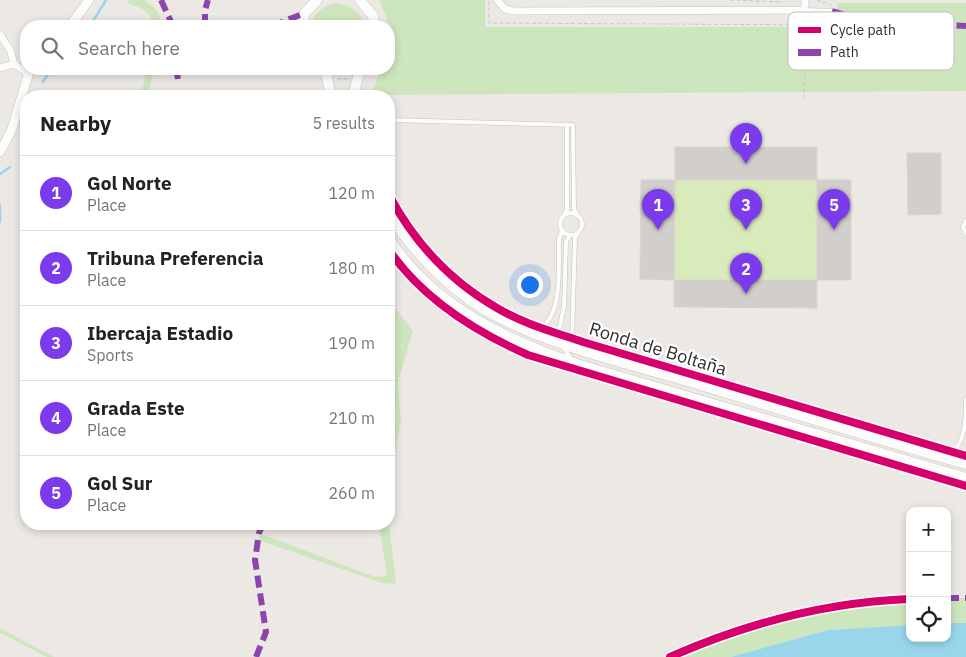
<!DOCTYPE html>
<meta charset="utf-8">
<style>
:root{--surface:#fff;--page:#f6f6f6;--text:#222;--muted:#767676;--line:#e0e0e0;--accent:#7c3aed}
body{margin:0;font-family:"IBM Plex Sans",sans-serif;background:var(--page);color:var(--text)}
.controls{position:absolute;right:15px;bottom:15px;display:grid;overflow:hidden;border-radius:10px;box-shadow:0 2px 8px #0003}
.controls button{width:45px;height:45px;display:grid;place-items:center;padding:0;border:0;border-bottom:1px solid var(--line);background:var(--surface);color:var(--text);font:25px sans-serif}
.you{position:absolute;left:529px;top:284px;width:18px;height:18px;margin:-12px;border:4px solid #fff;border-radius:50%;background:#1a73e8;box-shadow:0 0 0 8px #1a73e833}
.badge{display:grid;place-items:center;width:32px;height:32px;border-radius:50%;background:var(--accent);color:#fff;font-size:16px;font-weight:700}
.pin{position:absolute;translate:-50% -41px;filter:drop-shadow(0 1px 2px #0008)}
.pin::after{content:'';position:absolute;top:26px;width:18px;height:15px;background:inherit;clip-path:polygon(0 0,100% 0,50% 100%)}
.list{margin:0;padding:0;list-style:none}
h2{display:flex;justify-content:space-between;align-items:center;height:65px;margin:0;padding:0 20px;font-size:21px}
h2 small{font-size:16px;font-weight:400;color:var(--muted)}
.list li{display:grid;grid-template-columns:32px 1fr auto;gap:15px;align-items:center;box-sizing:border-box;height:75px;padding:0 20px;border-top:1px solid var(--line)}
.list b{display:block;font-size:19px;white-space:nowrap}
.list p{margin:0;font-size:16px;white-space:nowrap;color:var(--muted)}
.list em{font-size:16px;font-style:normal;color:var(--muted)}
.icon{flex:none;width:28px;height:28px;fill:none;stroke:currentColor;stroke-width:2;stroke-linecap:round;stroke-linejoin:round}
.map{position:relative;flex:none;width:966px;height:657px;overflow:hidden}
.search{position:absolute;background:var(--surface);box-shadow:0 2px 8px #0003;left:20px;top:20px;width:375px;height:55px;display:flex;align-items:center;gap:12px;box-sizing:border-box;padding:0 18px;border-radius:20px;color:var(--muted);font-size:19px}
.panel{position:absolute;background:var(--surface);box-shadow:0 2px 8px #0003;left:20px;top:90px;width:375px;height:440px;border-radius:20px}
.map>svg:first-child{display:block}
.green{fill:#cee6be}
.pitch{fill:#d9eabb}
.water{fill:#99d6ec}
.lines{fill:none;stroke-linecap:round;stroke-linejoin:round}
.stream{stroke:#99d6ec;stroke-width:2.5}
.building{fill:#d1cecb;stroke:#d7d4d0}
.service-casing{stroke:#c5c4c5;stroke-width:5}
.minor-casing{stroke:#c5c4c5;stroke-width:8}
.tertiary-casing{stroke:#c5c4c5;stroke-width:10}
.secondary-casing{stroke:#c5c4c5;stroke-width:11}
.path{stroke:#c9c9c8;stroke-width:1;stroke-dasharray:4 2.5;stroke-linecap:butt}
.service{stroke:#fcfcfb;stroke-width:4}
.minor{stroke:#fcfcfb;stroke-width:7}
.tertiary{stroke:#fcfcfb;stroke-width:9}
.secondary{stroke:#fcfcfb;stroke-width:10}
.quiet{stroke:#8e44ad;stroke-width:6;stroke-dasharray:12 6;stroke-linecap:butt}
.cycleway-casing{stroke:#fff;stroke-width:11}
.cycleway{stroke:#d6006c;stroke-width:8}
.labels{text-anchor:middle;stroke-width:4.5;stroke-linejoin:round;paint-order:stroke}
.street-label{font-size:18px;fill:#2e2e2e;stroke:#fff}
.key{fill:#fff;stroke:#c0c0c0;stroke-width:1}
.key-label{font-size:14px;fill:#2e2e2e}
</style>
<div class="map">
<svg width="966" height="657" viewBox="0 0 966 657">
<rect width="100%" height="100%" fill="#ece8e4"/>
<path class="green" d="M128,0H144L158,11L161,26H149L151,16L141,8L127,3Z
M379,0H485V27H837V3H966V91L372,95L380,69H389V41L392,31Z
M337,3C352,5 360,12 365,26H310C315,12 323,5 337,3Z
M147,69H154L148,96H141Z
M389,300L413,331L398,381L401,423L392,467L389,500V351L393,327L389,324Z
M379,524H389L396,584L382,583L258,540L259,533L375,577L387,576Z
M947,598H966V623H947Z
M910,599V625L828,630L731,657H670C745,624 827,602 910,599Z
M0,628L54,657H47L0,633Z"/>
<path class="pitch" d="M675,147H817V180H851V280H817V308L674,307V280L640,279L641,180H675Z"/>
<path class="water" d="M947,623H966V657H731L828,630L910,625V638H947Z"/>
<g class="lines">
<path class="stream" d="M90,26L106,0
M43,82L51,69
M0,174L10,167
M0,205V222"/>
</g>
<path class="building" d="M675,147H817V180H675Z
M907,153H941V214L908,215Z
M641,180H675L674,280L640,279Z
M817,180H851V280H817Z
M674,280H817V308L674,307Z"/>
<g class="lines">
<defs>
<path id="service" d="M805,10L832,11
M389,120L573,125L574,209L577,215
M560 224a11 11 0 1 1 22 0a11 11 0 1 1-22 0Z
M564,215L567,210V126
M966,221L963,227L966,233
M580,230L575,238L572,339L584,347
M534,331C565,322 558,264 559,239L562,231
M560,340L559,330L564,307L566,242L570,235
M563,347L572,360
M947,457C966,444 966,422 966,399"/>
<path id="minor" d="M497,0L505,9L514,11L805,10V0
M0,34L11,52L14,64L28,73
M0,68L14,64"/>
<path id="tertiary" d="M70,26L89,0
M0,152L12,129L30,69"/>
<path id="secondary" d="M360,0L373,16L375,26
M302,26L305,13L317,0
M325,69L331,96
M353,96L360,69
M389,214C417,257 457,298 504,320C561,348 626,363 687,381C780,409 873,438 966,464
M389,239C433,306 506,340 580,365L966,478"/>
</defs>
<use href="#service" class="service-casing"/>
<use href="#minor" class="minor-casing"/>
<use href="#tertiary" class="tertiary-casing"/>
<use href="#secondary" class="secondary-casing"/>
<path class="path" d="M730,0L783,2
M817,0L832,5
M489,1V23L832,25V16
M337,79H348
M804,99L806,26"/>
<use href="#service" class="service"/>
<use href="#minor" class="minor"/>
<use href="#tertiary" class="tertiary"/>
<use href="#secondary" class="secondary"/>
<path class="quiet" d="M161,0L173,26
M832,11L862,20L966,26
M205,26V10L208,0
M210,26H250
M272,26L305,13
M176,69L178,79
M947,598H966
M256,657L266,632L255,560L259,533L263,524"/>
<defs>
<path id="cycleway" d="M389,195C414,242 450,281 497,308C524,324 554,332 583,342L966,456
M389,250C422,298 476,332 528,355L966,486
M670,657C745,624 827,602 910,599"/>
</defs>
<use href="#cycleway" class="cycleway-casing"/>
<use href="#cycleway" class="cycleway"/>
</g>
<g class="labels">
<g class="street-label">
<text transform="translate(658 349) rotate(17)" y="6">Ronda de Boltaña</text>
</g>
</g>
<rect x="788" y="12" width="166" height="58" rx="8" class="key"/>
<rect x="798" y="27" width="23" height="6" fill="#d6006c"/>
<rect x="798" y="49" width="23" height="7" fill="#8e44ad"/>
<g class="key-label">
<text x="830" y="35">Cycle path</text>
<text x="830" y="57">Path</text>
</g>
</svg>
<div class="controls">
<button>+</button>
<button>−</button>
<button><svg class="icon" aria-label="locate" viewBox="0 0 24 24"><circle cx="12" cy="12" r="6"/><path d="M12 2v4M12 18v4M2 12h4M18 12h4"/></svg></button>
</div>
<div class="you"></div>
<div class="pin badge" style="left:658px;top:230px">1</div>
<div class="pin badge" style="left:746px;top:294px">2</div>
<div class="pin badge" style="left:746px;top:230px">3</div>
<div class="pin badge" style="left:746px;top:164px">4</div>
<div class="pin badge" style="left:834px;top:230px">5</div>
<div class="search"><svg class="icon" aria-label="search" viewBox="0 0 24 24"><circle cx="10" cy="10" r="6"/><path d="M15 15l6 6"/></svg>Search here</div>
<section class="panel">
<h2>Nearby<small>5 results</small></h2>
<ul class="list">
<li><span class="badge">1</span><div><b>Gol Norte</b><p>Place</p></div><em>120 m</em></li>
<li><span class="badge">2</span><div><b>Tribuna Preferencia</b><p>Place</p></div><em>180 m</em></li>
<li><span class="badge">3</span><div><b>Ibercaja Estadio</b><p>Sports</p></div><em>190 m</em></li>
<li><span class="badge">4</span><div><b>Grada Este</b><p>Place</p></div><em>210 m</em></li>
<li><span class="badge">5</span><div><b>Gol Sur</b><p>Place</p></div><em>260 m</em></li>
</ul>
</section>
</div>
